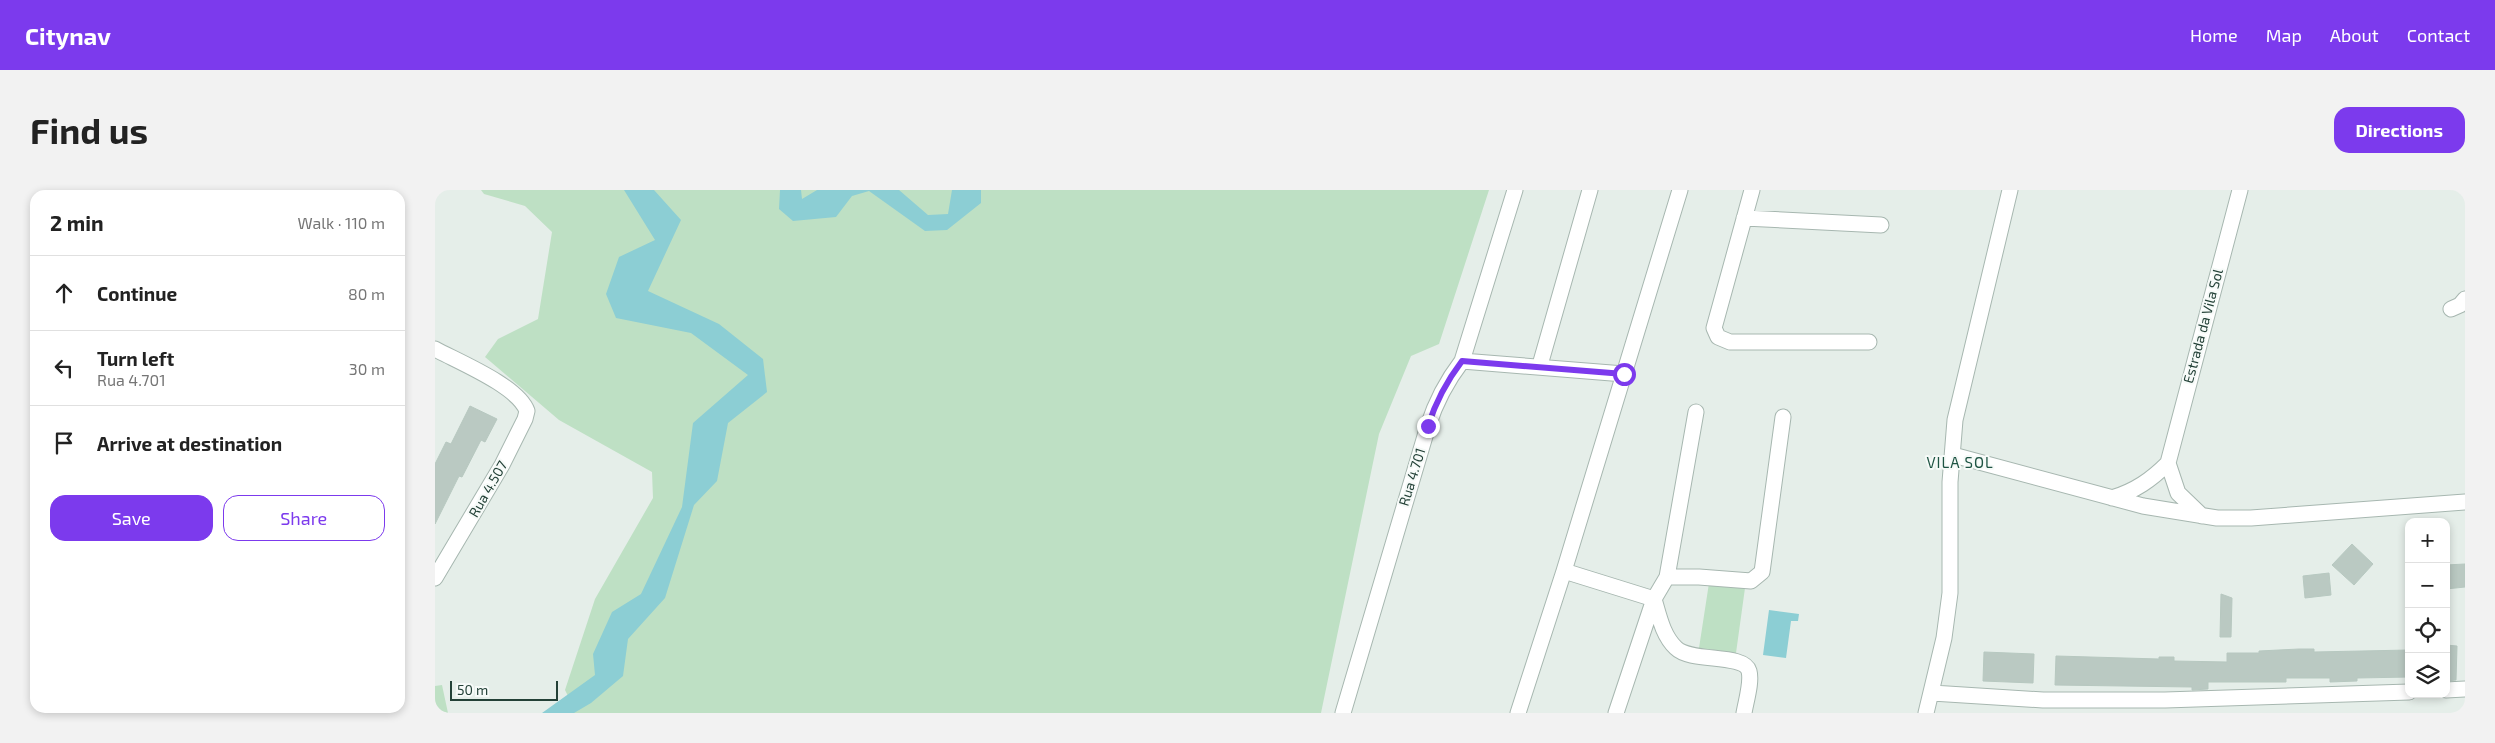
<!DOCTYPE html>
<meta charset="utf-8">
<style>
:root{--surface:#fff;--page:#f2f2f2;--text:#222;--muted:#767676;--line:#e0e0e0;--accent:#7c3aed}
body{margin:0;font-family:"Exo 2",sans-serif;background:var(--page);color:var(--text)}
.controls{position:absolute;right:15px;bottom:15px;display:grid;overflow:hidden;border-radius:10px;box-shadow:0 2px 8px #0003}
.controls button{width:45px;height:45px;display:grid;place-items:center;padding:0;border:0;border-bottom:1px solid var(--line);background:var(--surface);color:var(--text);font:25px sans-serif}
.scale{position:absolute;left:15px;bottom:12px;width:108px;box-sizing:border-box;padding-left:5px;border:2px solid #234137;border-top:0;font-size:14px;line-height:18px;white-space:nowrap;color:#234137;-webkit-text-stroke:4px #f6faf8;paint-order:stroke}
.stop{position:absolute;width:15px;height:15px;margin:-11px;border:4px solid #7c3aed;border-radius:50%;background:#fff}
.stop.end{background:#7c3aed;border-color:#fff;box-shadow:0 1px 5px #0008}
.list{margin:0;padding:0;list-style:none}
h2{display:flex;justify-content:space-between;align-items:center;height:65px;margin:0;padding:0 20px;font-size:21px}
h2 small{font-size:16px;font-weight:400;color:var(--muted)}
.list li{display:grid;grid-template-columns:32px 1fr auto;gap:15px;align-items:center;box-sizing:border-box;height:75px;padding:0 20px;border-top:1px solid var(--line)}
.list b{display:block;font-size:19px;white-space:nowrap}
.list p{margin:0;font-size:16px;white-space:nowrap;color:var(--muted)}
.list em{font-size:16px;font-style:normal;color:var(--muted)}
.actions{display:flex;gap:10px;padding:15px 20px}
.actions a{flex:1;padding:11px 0;border:1px solid var(--accent);border-radius:15px;text-align:center;font-size:18px;color:var(--accent)}
.actions .main{background:var(--accent);color:#fff}
.icon{flex:none;width:28px;height:28px;fill:none;stroke:currentColor;stroke-width:2;stroke-linecap:round;stroke-linejoin:round}
.map{position:relative;flex:none;width:2030px;height:523px;overflow:hidden;border-radius:15px}
header{display:flex;align-items:center;gap:30px;box-sizing:border-box;height:70px;padding:0 25px;background:var(--accent);color:#fff}
header strong{font-size:24px}
nav{display:flex;gap:28px;margin-inline-start:auto;font-size:18px}
.intro{display:flex;align-items:center;justify-content:space-between;box-sizing:border-box;height:120px;padding:0 30px}
h1{margin:0;font-size:35px}
.button{padding:12px 22px;border-radius:15px;background:var(--accent);color:#fff;font-size:18px;font-weight:700}
main{display:flex;gap:30px;padding:0 30px}
aside{flex:1;background:var(--surface);border-radius:15px;box-shadow:0 2px 8px #0003}
.map>svg:first-child{display:block}
.green{fill:#bee0c4}
.water{fill:#8cced4}
.building{fill:#bac9c2;stroke:#b7c8c0}
.lines{fill:none;stroke-linecap:round;stroke-linejoin:round}
.minor-casing{stroke:#a7b7b0;stroke-width:17}
.minor{stroke:#fff;stroke-width:15}
.route{stroke:#7c3aed;stroke-width:6}
.labels{text-anchor:middle;stroke-width:4;stroke-linejoin:round;paint-order:stroke}
.street-label{font-size:14px;fill:#234137;stroke:#f6faf8}
.neighbourhood-label{font-size:15px;letter-spacing:1px;fill:#1e5443;stroke:#f6faf8}
</style>
<header>
<strong>Citynav</strong>
<nav><a>Home</a><a>Map</a><a>About</a><a>Contact</a></nav>
</header>
<div class="intro"><h1>Find us</h1><a class="button">Directions</a></div>
<main>
<aside>
<h2>2 min<small>Walk · 110 m</small></h2>
<ul class="list">
<li><svg class="icon" aria-label="ahead" viewBox="0 0 24 24"><path d="M12 20V5M6 11l6-6 6 6"/></svg><div><b>Continue</b></div><em>80 m</em></li>
<li><svg class="icon" aria-label="left" viewBox="0 0 24 24"><path d="M17 20v-9H6M10 6l-5 5 5 5"/></svg><div><b>Turn left</b><p>Rua 4.701</p></div><em>30 m</em></li>
<li><svg class="icon" aria-label="arrive" viewBox="0 0 24 24"><path d="M6 21V4h12l-3 4 3 4H6"/></svg><div><b>Arrive at destination</b></div></li>
</ul>
<div class="actions"><a class="main">Save</a><a>Share</a></div>
</aside>
<div class="map">
<svg width="2030" height="523" viewBox="0 0 2030 523">
<rect width="100%" height="100%" fill="#e5eee9"/>
<path class="green" d="M46,0H1054L1004,154L976,166L944,244L886,523H108L133,506L130,500L160,409L218,308L217,282L124,230L50,167L63,149L103,129L117,42L90,16L49,4Z
M1274,393L1310,398L1301,463L1264,458Z
M7,495L13,523H0V496Z"/>
<path class="water" d="M189,0H219L246,30L213,101L284,134L328,169L332,202L293,233L282,291L259,315L230,408L193,449L188,486L156,513L139,523H107L160,485L158,464L177,422L206,404L247,317L258,233L313,185L256,143L181,128L171,104L184,67L220,50Z
M345,0H366L367,9L382,0H464L493,25L513,24L517,0H546V13L512,40L490,41L434,1L417,6L401,27L358,31L344,19Z
M1334,420L1364,424L1363,431H1356L1351,468L1328,465Z"/>
<path class="building" d="M35,216L62,229L50,252L46,250L27,287L24,286L0,334V274L11,252L16,254Z
M1917,354L1938,374L1919,395L1897,375Z
M2030,374V397L2011,399V375Z
M1894,383L1896,405L1870,408L1868,386Z
M1786,404L1797,408L1796,447H1785Z
M2011,455L2022,456L2021,490L2011,491Z
M1864,459H1879V462L1974,460V487L1922,488V491L1895,492V488H1851V492H1773V499L1757,500V497L1620,495L1621,466L1724,469V467H1739V471L1792,472V463H1824V461Z
M1549,462L1599,464L1598,493L1548,491Z"/>
<g class="lines">
<defs>
<path id="minor" d="M1317,0L1279,138L1283,147L1295,152H1434
M1309,28L1446,35
M2016,119L2025,115L2030,109
M0,159C24,172 83,196 92,221L90,229L67,275L0,388
M1027,171L1189,184
M1105,175L1155,0
M1518,265L1708,316L1782,328H1816L2030,312
M1733,273L1743,303L1767,326
M1677,308C1700,301 1716,290 1733,273L1805,0
M1129,381L1219,409
M1232,387L1261,222
M1219,409C1224,426 1228,446 1241,458C1256,473 1309,463 1314,481C1317,492 1311,511 1309,523
M2011,500L2030,499
M1497,503L1608,510H1730L1974,502
M908,523L993,236C1001,211 1011,192 1027,171L1080,0
M1083,523L1129,381L1245,0
M1181,523L1219,409L1232,387H1264L1316,391L1327,382L1348,227
M1491,523L1509,448L1515,403V292L1520,230L1575,0"/>
</defs>
<use href="#minor" class="minor-casing"/>
<use href="#minor" class="minor"/>
</g>
<g class="lines">
<path class="route" d="M993,236C1001,211 1011,192 1027,171L1189,184"/>
</g>
<g class="labels">
<g class="street-label">
<text transform="translate(1768 136) rotate(-75)" y="5">Estrada da Vila Sol</text>
<text transform="translate(977 287) rotate(-73)" y="5">Rua 4.701</text>
<text transform="translate(53 299) rotate(-60)" y="5">Rua 4.507</text>
</g>
<g class="neighbourhood-label">
<text x="1525" y="278">VILA SOL</text>
</g>
</g>
</svg>
<div class="controls">
<button>+</button>
<button>−</button>
<button><svg class="icon" aria-label="locate" viewBox="0 0 24 24"><circle cx="12" cy="12" r="6"/><path d="M12 2v4M12 18v4M2 12h4M18 12h4"/></svg></button>
<button><svg class="icon" aria-label="layers" viewBox="0 0 24 24"><path d="M12 4l9 5-9 5-9-5zM3 14l9 5 9-5"/></svg></button>
</div>
<div class="scale">50 m</div>
<div class="stop" style="left:1189px;top:184px"></div>
<div class="stop end" style="left:993px;top:236px"></div>
</div>
</main>
